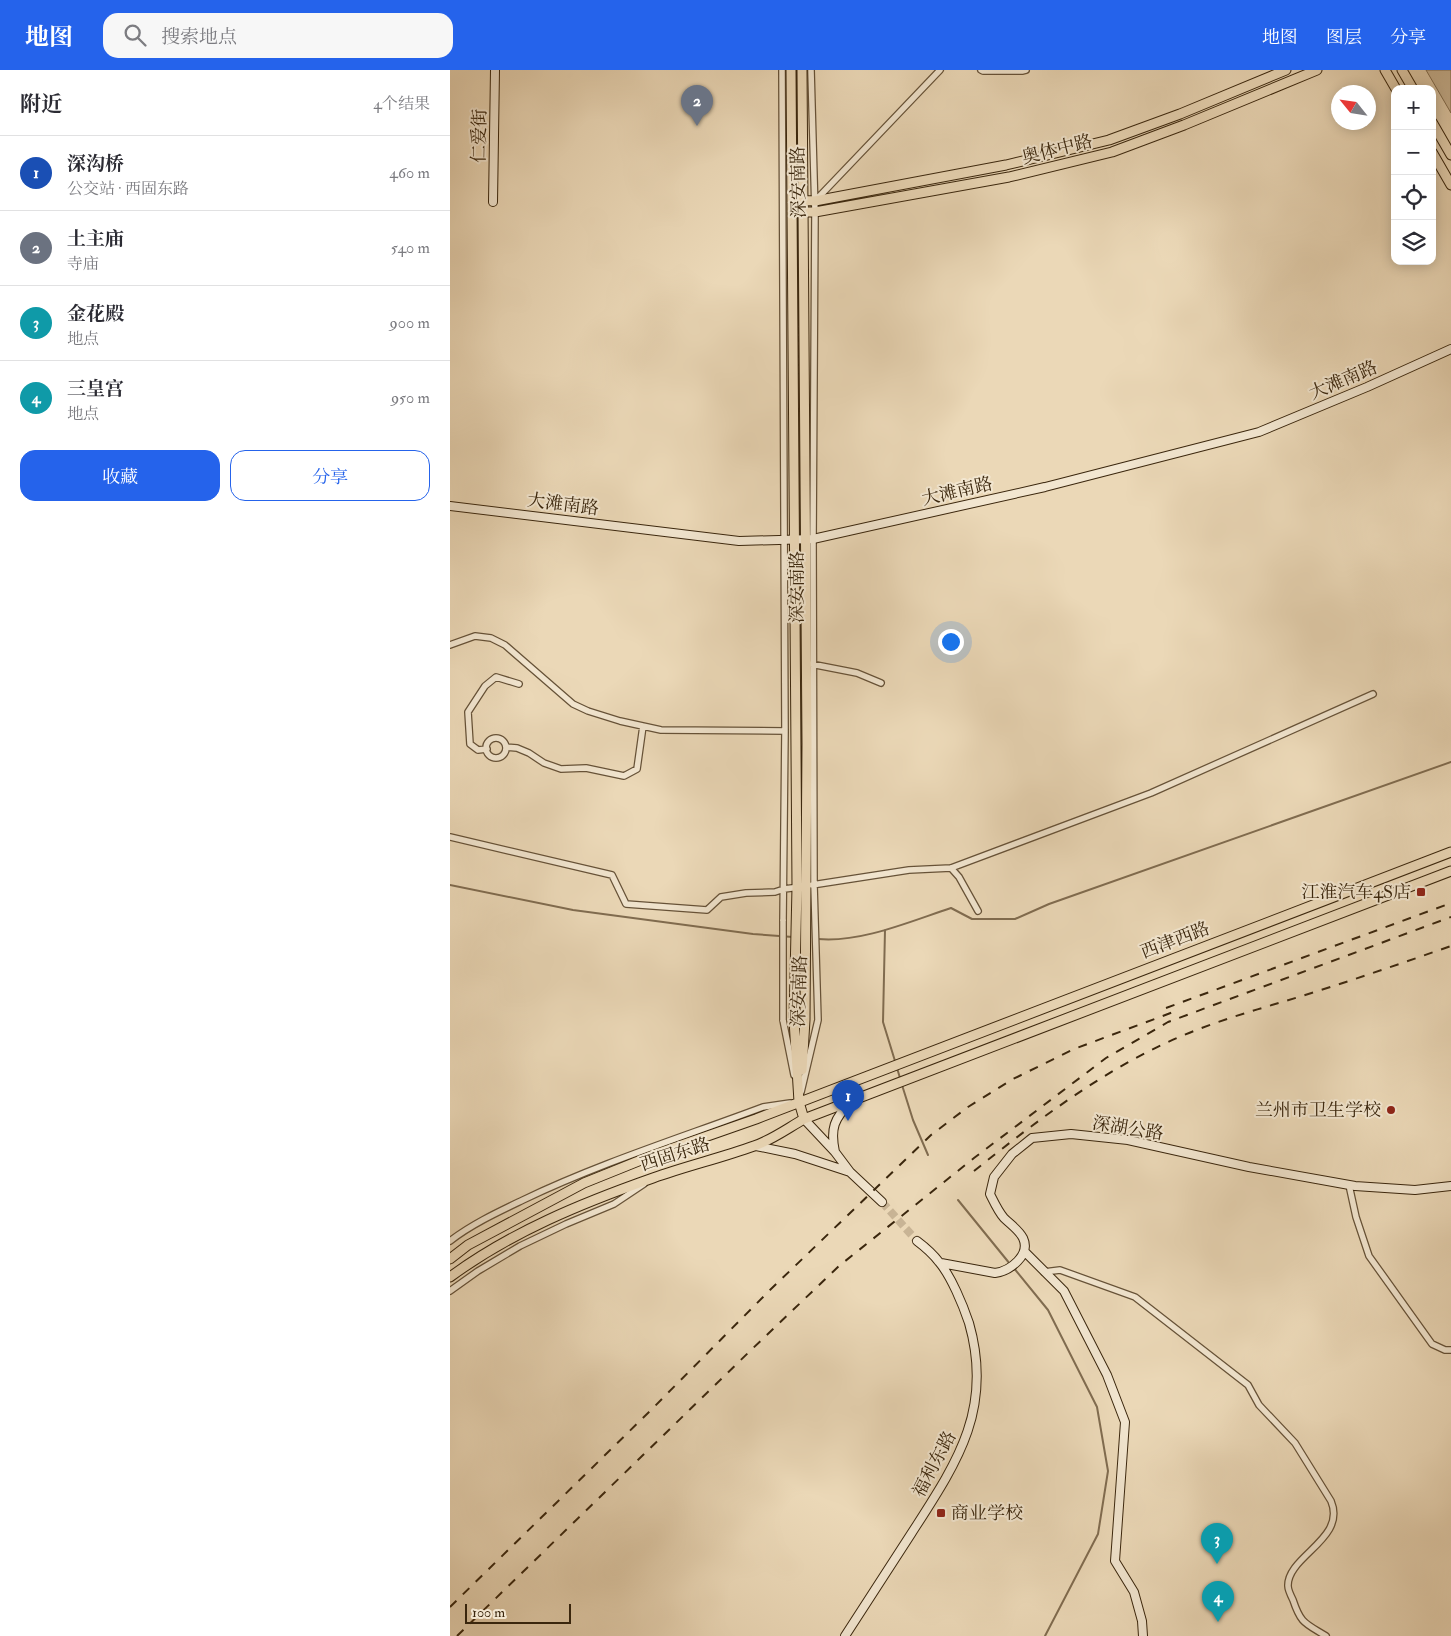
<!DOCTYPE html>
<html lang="zh">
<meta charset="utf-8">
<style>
:root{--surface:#fff;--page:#f7f7f7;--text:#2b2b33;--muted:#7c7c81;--line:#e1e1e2;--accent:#2563eb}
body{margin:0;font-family:"IM FELL Double Pica","Noto Serif SC",serif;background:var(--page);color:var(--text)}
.controls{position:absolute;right:15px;top:15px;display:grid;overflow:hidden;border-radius:10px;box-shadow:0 2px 12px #0003}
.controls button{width:45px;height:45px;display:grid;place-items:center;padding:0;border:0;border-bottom:1px solid var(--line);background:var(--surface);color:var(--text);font:25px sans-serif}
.compass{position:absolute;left:881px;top:15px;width:45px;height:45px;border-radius:50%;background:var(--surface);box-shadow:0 2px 12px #0003;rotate:300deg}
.scale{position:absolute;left:15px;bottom:12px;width:106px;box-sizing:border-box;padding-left:5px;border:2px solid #3a260d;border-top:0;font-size:14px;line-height:18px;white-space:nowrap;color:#3a260d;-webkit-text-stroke:4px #f2e6d0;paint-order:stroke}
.you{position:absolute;left:500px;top:571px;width:18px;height:18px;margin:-12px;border:4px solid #fff;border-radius:50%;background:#1a73e8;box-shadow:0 0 0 8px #1a73e833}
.badge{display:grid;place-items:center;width:32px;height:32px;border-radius:50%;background:var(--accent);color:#fff;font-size:16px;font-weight:700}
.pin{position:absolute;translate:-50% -41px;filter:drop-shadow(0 1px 2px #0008)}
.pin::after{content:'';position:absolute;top:26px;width:18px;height:15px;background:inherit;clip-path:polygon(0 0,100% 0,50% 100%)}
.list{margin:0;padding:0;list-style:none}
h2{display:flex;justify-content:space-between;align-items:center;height:65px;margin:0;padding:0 20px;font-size:21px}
h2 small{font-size:16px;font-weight:400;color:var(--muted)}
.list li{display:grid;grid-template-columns:32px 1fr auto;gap:15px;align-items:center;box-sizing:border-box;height:75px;padding:0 20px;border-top:1px solid var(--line)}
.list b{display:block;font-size:19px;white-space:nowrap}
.list p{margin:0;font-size:16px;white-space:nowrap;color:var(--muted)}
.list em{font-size:16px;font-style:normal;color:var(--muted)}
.actions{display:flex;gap:10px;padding:15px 20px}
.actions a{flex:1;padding:11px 0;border:1px solid var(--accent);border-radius:15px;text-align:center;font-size:18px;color:var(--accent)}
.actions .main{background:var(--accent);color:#fff}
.icon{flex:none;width:28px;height:28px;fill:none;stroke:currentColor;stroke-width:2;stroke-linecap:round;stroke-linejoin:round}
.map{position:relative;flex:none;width:1001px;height:1566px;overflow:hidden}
header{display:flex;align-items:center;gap:30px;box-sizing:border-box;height:70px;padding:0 25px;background:var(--accent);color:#fff}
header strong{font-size:24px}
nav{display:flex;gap:28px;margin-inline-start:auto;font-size:18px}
.search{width:350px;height:45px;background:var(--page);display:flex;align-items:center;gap:12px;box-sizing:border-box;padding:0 18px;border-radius:15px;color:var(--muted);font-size:19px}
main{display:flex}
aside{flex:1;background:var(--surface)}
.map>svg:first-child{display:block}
.green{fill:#cdba9a;stroke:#847054}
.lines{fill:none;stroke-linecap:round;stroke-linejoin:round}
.stream{stroke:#806c50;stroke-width:2}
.secondary-tunnel{stroke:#c8b495;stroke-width:8;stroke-dasharray:8 4;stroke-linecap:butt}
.street-casing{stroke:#665238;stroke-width:8}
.secondary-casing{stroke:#3a260d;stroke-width:10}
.primary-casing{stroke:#3a260d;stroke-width:11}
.street{stroke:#f2e6d0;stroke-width:5.5}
.secondary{stroke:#f2e6d0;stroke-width:8}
.primary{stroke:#ebd8b7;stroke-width:9}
.rail{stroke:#3a260d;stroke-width:2;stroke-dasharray:9 9;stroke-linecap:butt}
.street-bridge-casing{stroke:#665238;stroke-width:8;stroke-linecap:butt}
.street-bridge{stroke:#f2e6d0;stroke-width:5.5}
.poi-dot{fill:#8f2418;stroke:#f2e6d0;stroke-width:2}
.labels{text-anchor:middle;stroke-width:4;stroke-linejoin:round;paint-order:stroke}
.street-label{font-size:18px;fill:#3a260d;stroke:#f2e6d0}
.poi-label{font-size:18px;fill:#3a260d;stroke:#f2e6d0;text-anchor:end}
</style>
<header>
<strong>地图</strong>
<div class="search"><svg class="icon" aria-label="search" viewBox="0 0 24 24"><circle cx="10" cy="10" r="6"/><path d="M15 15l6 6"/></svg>搜索地点</div>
<nav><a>地图</a><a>图层</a><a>分享</a></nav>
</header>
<main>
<aside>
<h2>附近<small>4个结果</small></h2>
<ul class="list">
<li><span class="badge" style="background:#1a4fb4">1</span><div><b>深沟桥</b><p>公交站 · 西固东路</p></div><em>460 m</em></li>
<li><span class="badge" style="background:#6b7280">2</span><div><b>土主庙</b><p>寺庙</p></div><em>540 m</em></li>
<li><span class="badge" style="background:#0f9aa8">3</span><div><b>金花殿</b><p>地点</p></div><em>900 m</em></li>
<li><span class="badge" style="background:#0f9aa8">4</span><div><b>三皇宫</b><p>地点</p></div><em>950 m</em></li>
</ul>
<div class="actions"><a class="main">收藏</a><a>分享</a></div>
</aside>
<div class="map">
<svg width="1001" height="1566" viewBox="0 0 1001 1566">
<rect width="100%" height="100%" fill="#ebd8b7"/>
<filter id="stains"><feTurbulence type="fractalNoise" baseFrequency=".004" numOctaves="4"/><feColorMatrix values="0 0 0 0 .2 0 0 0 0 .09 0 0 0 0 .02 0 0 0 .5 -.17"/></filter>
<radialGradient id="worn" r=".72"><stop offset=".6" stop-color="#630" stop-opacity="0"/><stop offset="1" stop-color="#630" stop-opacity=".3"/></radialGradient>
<path class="green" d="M976,0H1001V43Z"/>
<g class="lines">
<path class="stream" d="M0,815L123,840L303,864L343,867
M435,860L433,952L445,991
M368,869C411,873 461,851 501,838L522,849H565L599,834L1001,692
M447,998L450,1008
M452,1015L463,1050L478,1085
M508,1130L560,1194
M563,1197L598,1240L647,1337L658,1401L648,1464L595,1566"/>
<path class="secondary-tunnel" d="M432,1132L467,1171"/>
<defs>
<path id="street" d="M332,0L335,661L333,851
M531,0L533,1H572L576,0
M365,131L490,0
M0,575L25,566L41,568L55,575L123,634L138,641L170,651L211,660L335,661
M361,594L407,603L431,613
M36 678a10 10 0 1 1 20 0a10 10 0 1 1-20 0Z
M56,677L67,678L79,683L94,693L111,699L136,698L174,706L187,699L193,656
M37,679L28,680L20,674L18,642L35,616L46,607L69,614
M0,767L162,805L176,834L257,840L271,827L296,823L325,822L334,819L350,817
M501,798L509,807L528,841
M362,815L459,800L501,798L701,723L923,624
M333,950L344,1005
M351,1022L368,950L364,815L363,469L365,142L361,0
M899,1115L906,1147L919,1186L982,1274L995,1280H1001
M0,1171C22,1154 48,1142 73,1130C150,1093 233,1067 313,1037L340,1033
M594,1202L610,1200L685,1227L798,1315L809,1335L845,1373L881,1431C897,1469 837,1486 838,1516C838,1520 841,1526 843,1530C851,1554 855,1553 876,1566
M0,1221L28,1201L70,1176L116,1154L164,1134L194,1114"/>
<path id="secondary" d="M43,132L45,0
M0,436L289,471L363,469L595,417L809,362L917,317L1001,279
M354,1049L385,1082L400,1102L432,1132
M306,1076L345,1084L400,1102
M385,1082C380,1059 384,1048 401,1032
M574,1181L614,1221L657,1305L675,1352L665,1491L684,1522L692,1551L693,1566
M491,1193L545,1203C560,1201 581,1185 573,1168C569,1160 560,1154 554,1148C548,1141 544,1132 540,1124L544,1107L562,1084L582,1068L621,1064L678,1070L799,1097L905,1116L965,1120L1001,1116
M395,1566C417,1532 439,1498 461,1464C506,1394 544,1340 519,1253C513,1235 501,1206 489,1192C483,1184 475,1177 467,1171"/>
<path id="primary" d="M341,0L347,817L344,950L349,1032L354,1049
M935,0L946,19
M952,0L963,19
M982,52L1001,85
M982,82L1001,115
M348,130L365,131L556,95L659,70L730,44L836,0
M350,142H365L559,107L662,82L734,55L867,0
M352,1000L355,950L357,673L352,0
M0,1189L18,1175L134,1113L206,1084L306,1049L1001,782
M0,1207C61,1162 132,1133 203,1108C236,1096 271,1088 304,1076C322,1070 338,1058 354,1049L1001,801"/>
</defs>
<use href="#street" class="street-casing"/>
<use href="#secondary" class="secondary-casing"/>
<use href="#primary" class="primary-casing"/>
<use href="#street" class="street"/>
<use href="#secondary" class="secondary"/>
<use href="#primary" class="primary"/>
<path class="rail" d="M716,938L1001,833
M524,1101C589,1049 657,997 734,965C779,946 825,935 871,920C915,906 958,891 1001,876
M0,1537L200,1341L319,1221L481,1065L518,1037L563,1009L624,979L726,941
M7,1566L300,1281L389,1196L524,1088L656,988L718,952L1001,847"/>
<defs>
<path id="street-bridge" d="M333,950V851"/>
</defs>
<use href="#street-bridge" class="street-bridge-casing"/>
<use href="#street-bridge" class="street-bridge"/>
</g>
<g class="poi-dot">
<rect x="966" y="817" width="10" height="10" rx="2.5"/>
<circle cx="941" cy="1040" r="5"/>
<rect x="486" y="1438" width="10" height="10" rx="2.5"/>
</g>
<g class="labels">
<g class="street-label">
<text transform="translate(29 66) rotate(-89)" y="6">仁爱街</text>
<text transform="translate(607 79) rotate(-14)" y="6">奥体中路</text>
<text transform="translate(348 112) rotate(-91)" y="6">深安南路</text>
<text transform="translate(893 310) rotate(-23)" y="6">大滩南路</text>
<text transform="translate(507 421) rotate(-13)" y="6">大滩南路</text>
<text transform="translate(113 434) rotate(7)" y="6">大滩南路</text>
<text transform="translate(347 517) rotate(-90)" y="6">深安南路</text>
<text transform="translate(725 870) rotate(-21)" y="6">西津西路</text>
<text transform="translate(349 921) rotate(-88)" y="6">深安南路</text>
<text transform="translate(678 1058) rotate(9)" y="6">深湖公路</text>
<text transform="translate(225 1084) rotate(-18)" y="6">西固东路</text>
<text transform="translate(484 1394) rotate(-62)" y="6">福利东路</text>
</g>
<g class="poi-label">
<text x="961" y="828">江淮汽车4S店</text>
<text x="931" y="1046">兰州市卫生学校</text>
<text x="501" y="1449" text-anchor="start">商业学校</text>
</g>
</g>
<rect width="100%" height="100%" filter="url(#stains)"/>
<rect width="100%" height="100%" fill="url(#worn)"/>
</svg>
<div class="controls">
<button>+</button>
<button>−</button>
<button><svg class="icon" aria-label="locate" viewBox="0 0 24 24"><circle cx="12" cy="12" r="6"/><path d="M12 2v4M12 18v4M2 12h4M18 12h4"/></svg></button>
<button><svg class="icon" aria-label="layers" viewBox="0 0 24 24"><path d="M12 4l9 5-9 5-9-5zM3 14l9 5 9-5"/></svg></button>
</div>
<svg class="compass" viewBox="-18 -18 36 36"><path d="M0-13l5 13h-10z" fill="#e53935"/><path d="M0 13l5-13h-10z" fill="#7c7c81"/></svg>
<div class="scale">100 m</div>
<div class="you"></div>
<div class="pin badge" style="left:398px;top:1051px;background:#1a4fb4">1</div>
<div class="pin badge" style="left:247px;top:56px;background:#6b7280">2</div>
<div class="pin badge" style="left:767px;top:1494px;background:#0f9aa8">3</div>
<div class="pin badge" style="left:768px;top:1552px;background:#0f9aa8">4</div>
</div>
</main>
